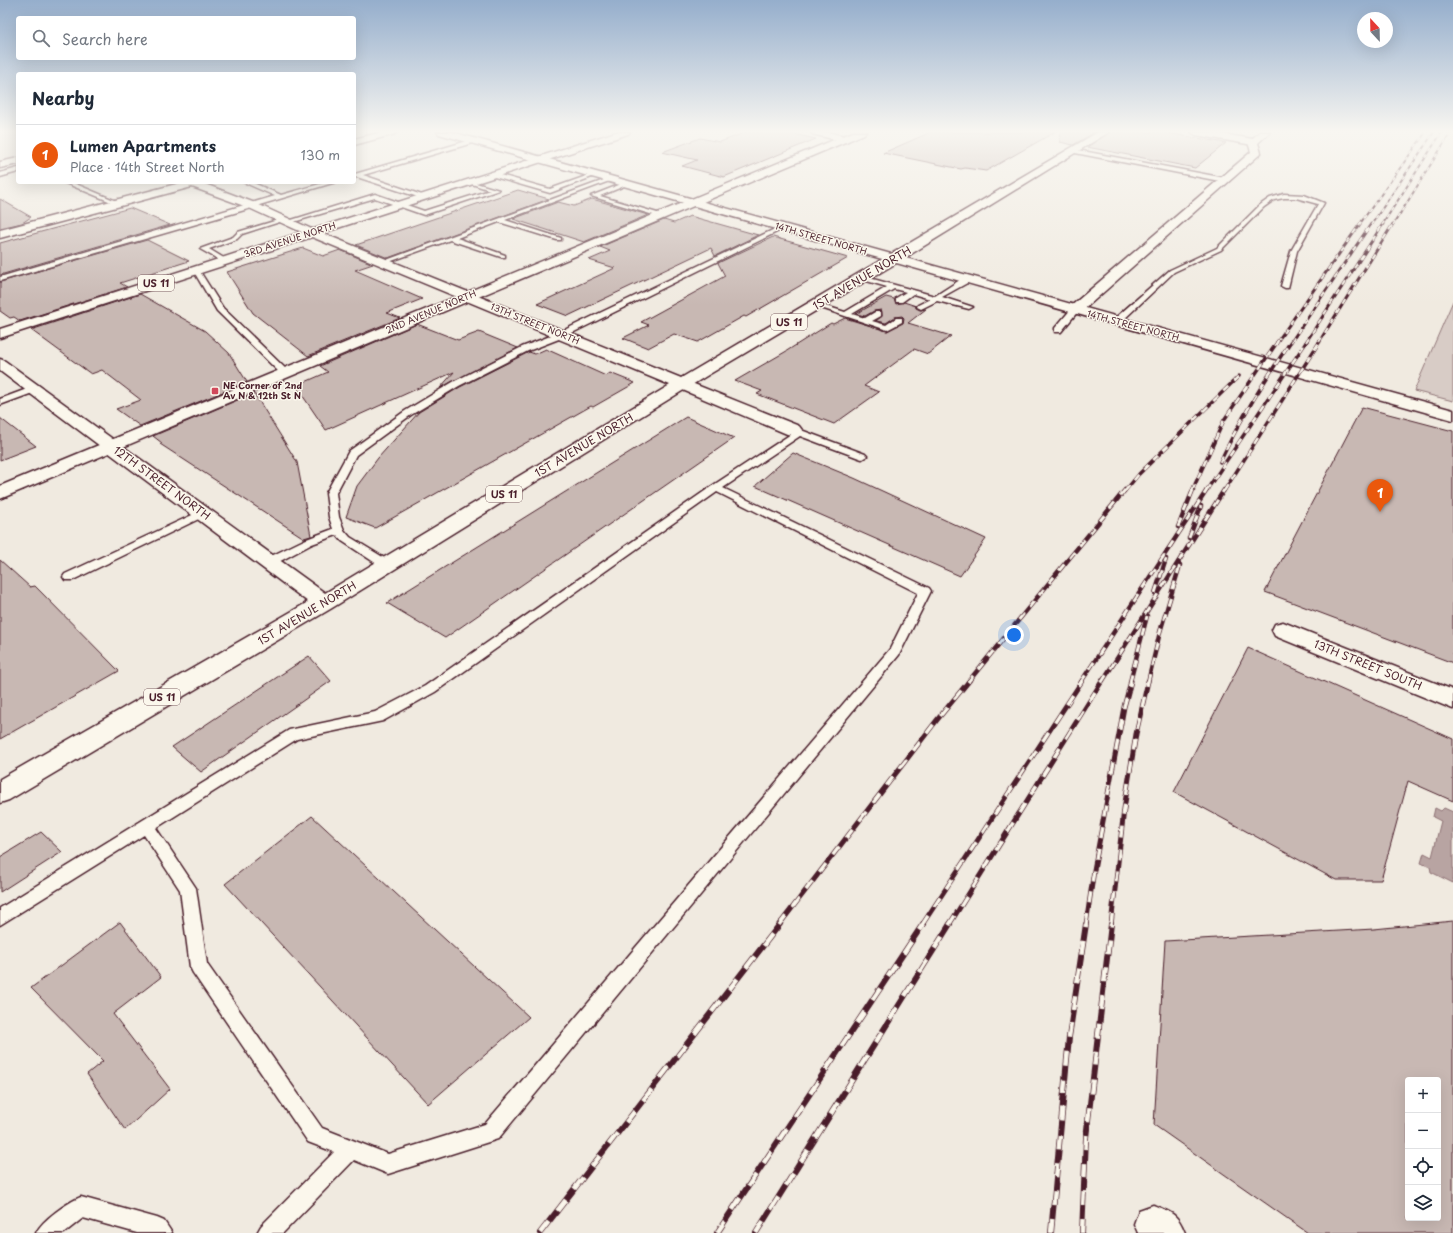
<!DOCTYPE html>
<meta charset="utf-8">
<style>
:root{--surface:#fff;--page:#f6f6f7;--text:#1f2937;--muted:#747a83;--line:#e0e1e3;--accent:#ea580c}
body{margin:0;font-family:"Playpen Sans",sans-serif;background:var(--page);color:var(--text)}
.controls{position:absolute;right:12px;bottom:12px;display:grid;overflow:hidden;border-radius:4px;box-shadow:0 4px 16px #0002}
.controls button{width:36px;height:36px;display:grid;place-items:center;padding:0;border:0;border-bottom:1px solid var(--line);background:var(--surface);color:var(--text);font:20px sans-serif}
.compass{position:absolute;left:1357px;top:12px;width:36px;height:36px;border-radius:50%;background:var(--surface);box-shadow:0 4px 16px #0002;rotate:338deg}
.you{position:absolute;left:1014px;top:635px;width:14px;height:14px;margin:-10px;border:3px solid #fff;border-radius:50%;background:#1a73e8;box-shadow:0 0 0 6px #1a73e833}
.badge{display:grid;place-items:center;width:26px;height:26px;border-radius:50%;background:var(--accent);color:#fff;font-size:13px;font-weight:700}
.pin{position:absolute;translate:-50% -33px;filter:drop-shadow(0 1px 2px #0008)}
.pin::after{content:'';position:absolute;top:21px;width:14px;height:12px;background:inherit;clip-path:polygon(0 0,100% 0,50% 100%)}
.list{margin:0;padding:0;list-style:none}
h2{display:flex;justify-content:space-between;align-items:center;height:52px;margin:0;padding:0 16px;font-size:17px}
h2 small{font-size:13px;font-weight:400;color:var(--muted)}
.list li{display:grid;grid-template-columns:26px 1fr auto;gap:12px;align-items:center;box-sizing:border-box;height:60px;padding:0 16px;border-top:1px solid var(--line)}
.list b{display:block;font-size:15px;white-space:nowrap}
.list p{margin:0;font-size:13px;white-space:nowrap;color:var(--muted)}
.list em{font-size:13px;font-style:normal;color:var(--muted)}
.icon{flex:none;width:22px;height:22px;fill:none;stroke:currentColor;stroke-width:2;stroke-linecap:round;stroke-linejoin:round}
.map{position:relative;flex:none;width:1453px;height:1233px;overflow:hidden}
.search{position:absolute;background:var(--surface);box-shadow:0 4px 16px #0002;left:16px;top:16px;width:340px;height:44px;display:flex;align-items:center;gap:10px;box-sizing:border-box;padding:0 14px;border-radius:4px;color:var(--muted);font-size:15px}
.panel{position:absolute;background:var(--surface);box-shadow:0 4px 16px #0002;left:16px;top:72px;width:340px;height:112px;border-radius:4px}
.map>svg:first-child{display:block}
.built{fill:#e4dbd2}
.green{fill:#d8ccc6;stroke:#917678}
.water{fill:#b8a4a2;stroke:#8c6f72}
.building{fill:#c8b8b3;stroke:#4a1f2b;fill-rule:evenodd}
.lines{fill:none;stroke-linecap:round;stroke-linejoin:round}
.service-casing{stroke:#4a1f2b;stroke-width:3}
.minor-casing{stroke:#4a1f2b;stroke-width:3}
.tertiary-casing{stroke:#4a1f2b;stroke-width:3}
.secondary-casing{stroke:#4a1f2b;stroke-width:3}
.primary-casing{stroke:#4a1f2b;stroke-width:3}
.service{fill:#fbf7ec;fill-rule:evenodd}
.minor{fill:#fbf7ec;fill-rule:evenodd}
.tertiary{fill:#fbf7ec;fill-rule:evenodd}
.secondary{fill:#fbf7ec;fill-rule:evenodd}
.primary{fill:#fbf7ec;fill-rule:evenodd}
.rail-far5-casing{stroke:#4a1f2b;stroke-width:2}
.rail-far4-casing{stroke:#4a1f2b;stroke-width:3}
.rail-far3-casing{stroke:#4a1f2b;stroke-width:3.5}
.rail-far2-casing{stroke:#4a1f2b;stroke-width:4.5}
.rail-far1-casing{stroke:#4a1f2b;stroke-width:5}
.rail-casing{stroke:#4a1f2b;stroke-width:6}
.rail-far5{stroke:#fbf7ec;stroke-width:1.5;stroke-dasharray:4;stroke-linecap:butt}
.rail-far4{stroke:#fbf7ec;stroke-width:2;stroke-dasharray:5.5;stroke-linecap:butt}
.rail-far3{stroke:#fbf7ec;stroke-width:2.5;stroke-dasharray:7;stroke-linecap:butt}
.rail-far2{stroke:#fbf7ec;stroke-width:3;stroke-dasharray:8;stroke-linecap:butt}
.rail-far1{stroke:#fbf7ec;stroke-width:3.5;stroke-dasharray:11;stroke-linecap:butt}
.rail{stroke:#fbf7ec;stroke-width:4.5;stroke-dasharray:14;stroke-linecap:butt}
.poi-dot{fill:#d1495b;stroke:#fbf7ec;stroke-width:1.5}
.labels{text-anchor:middle;stroke-width:3;stroke-linejoin:round;paint-order:stroke}
.far-street-label{font-size:9px;fill:#4a1f2b;stroke:#fbf7ec}
.far-poi-label{font-size:9px;font-weight:bold;fill:#4a1f2b;stroke:#fbf7ec;text-anchor:start}
.shield{fill:#fbf7ec;stroke:#7f6065;stroke-width:1}
.shield-label{font-size:10px;font-weight:bold;fill:#4a1f2b}
.street-label{font-size:11px;fill:#4a1f2b;stroke:#fbf7ec}
</style>
<div class="map">
<svg width="1453" height="1233" viewBox="0 0 1453 1233">
<rect width="100%" height="100%" fill="#f0eae0"/>
<filter id="ink" filterUnits="userSpaceOnUse"><feTurbulence type="fractalNoise" baseFrequency=".025" numOctaves="2"/><feDisplacementMap in="SourceGraphic" scale="8" xChannelSelector="R" yChannelSelector="G"/><feConvolveMatrix kernelMatrix="1 2 1 2 8 2 1 2 1" color-interpolation-filters="sRGB"/></filter>
<g filter="url(#ink)">
<path class="built" d="M0,132H18V157L0,161Z"/>
<path class="green" d="M1453,301V401L1414,391Z"/>
<path class="water" d="M1435,808L1441,811L1444,808L1453,812V883L1431,872L1430,867L1421,863L1424,853L1432,857L1441,821L1433,817Z"/>
<path class="building" d="M747,132H785L816,139L724,177L682,166L697,160L662,152L700,138L720,142Z
M931,132H1055L986,171L965,168L961,169L883,153Z
M1061,132H1095L1073,145L1060,142Z
M1110,132H1161L1226,143L1195,168L1087,147Z
M518,190L549,199L388,258L356,245Z
M0,199L31,217L22,223L0,228Z
M592,199L648,215L584,242L513,219L558,202L574,206Z
M130,208L170,225L0,275V243Z
M690,216L758,235L715,256L711,248L568,316L537,304L615,268L589,260L610,251L600,247L664,220L674,223Z
M773,237L848,258L746,317L744,316L698,342L674,334L648,348L623,338L649,325L641,322L725,276L718,263Z
M147,240L189,261L120,283L127,287L20,321L14,317L10,318L0,311V282Z
M303,248L323,256L340,250L373,264L355,270L422,299L387,313L400,318L308,356L253,313L227,272Z
M140,294L205,331L229,353L247,382L140,426L116,409L141,400L102,370L91,374L31,330Z
M886,297L894,299L896,304L904,302L916,306V308L920,310L926,309L908,323L951,336L928,354L914,349L864,386L879,392L834,424L757,394L762,391L735,381L785,352L831,323L833,324L845,318L887,331L903,323L904,318L902,316L895,317L886,323L876,321L882,316L881,310L874,311L865,316L856,314Z
M417,324L458,340L479,332L518,348L440,388L454,372L326,430L296,386L328,372L320,366Z
M546,349L606,376L610,373L635,383L593,407L591,406L375,528L346,517L357,486L378,458L419,412L460,387L529,352L535,354Z
M254,393L297,462L311,536L304,538L160,444L162,443L153,436Z
M1362,407L1453,431V663L1265,592Z
M686,417L734,438L445,638L387,603Z
M0,418L36,446L0,460Z
M793,453L854,478L986,539L960,576L755,486Z
M0,560L30,587L35,586L119,671L0,739Z
M1248,648L1453,739V801L1408,781L1381,880H1336L1174,792Z
M309,656L331,681L201,772L172,747Z
M312,816L529,1017L428,1104L225,884Z
M41,832L62,852L0,892V857Z
M1453,921V1233H1308L1154,1125L1165,941L1374,929ZM1408,1080H1438V1218H1408Z
M120,922L161,977L113,1014L170,1089L125,1130L87,1074L103,1061L31,988Z"/>
<g class="lines">
<defs>
<path id="service" d="M474,139L477,141L476,142L363,175L425,196V198H421L357,177L354,178L355,174Z
M1072,149L1225,178L1228,180L1225,182L1070,152V150Z
M18,168V172L0,177V173Z
M493,173L550,189L592,174L597,175L550,193L491,176V174Z
M607,179L612,180L505,220L561,238V240H557L499,222L457,238L505,255V257H501L450,240L386,263L381,262Z
M469,181L499,190L424,215L375,198L290,223L285,222L375,194L424,211L490,190L469,183Z
M63,182H71L121,203L116,204Z
M243,182H251L281,195L327,182H336L256,206L255,207L0,281V277L275,196Z
M624,183L629,184L600,196L664,215V217H660L591,196Z
M1284,194L1304,195L1324,203L1297,251L1288,288H1285L1281,286L1291,251L1318,204L1296,198H1284L1274,200L1264,207L1221,250L1174,272L1119,324H1113V320L1170,270L1217,248L1260,205L1270,198Z
M281,219L286,220L242,234L237,239L209,249L227,260V262H223L200,249L233,237L238,232Z
M781,226L783,227V229L564,337L528,351L459,386L411,415L356,455L336,493L339,517L344,530L350,537L391,562L393,565L391,568H383L342,541L337,535L312,544L273,565H265L263,562L265,559L304,540L333,529L329,517L326,493L349,451L405,411L453,382L522,347L558,333Z
M196,268L199,270L223,308L288,371L289,373L288,375H282L217,311L193,270Z
M862,276L935,296L963,278H969V282L942,297L973,307L969,309L937,301L921,309L917,307L918,305L930,299L913,294L902,302H896V298L906,292L894,289L852,314L865,318L875,312H881V316L872,321L886,325L896,318H902V322L887,330L812,305L816,303L845,312L887,287L860,279V277Z
M1072,308H1078L1079,310L1061,332H1055V328Z
M35,386L38,387L39,389L38,391L0,405V399Z
M793,427L865,454L867,456L862,459L859,458L800,436L723,488L929,588L931,591L899,655L498,1139L388,1174L354,1160L283,1233H257L261,1226L334,1152L308,1142L193,973L190,967L180,890L144,835L0,925V908L289,730L375,712L425,686L712,486L791,434L788,430ZM717,492L918,593L890,649L485,1124L388,1154L322,1128L207,964L196,888L156,828L297,739L383,721L435,692Z
M203,510L208,513L207,515L73,580H65L63,577L65,574Z
M81,1197L157,1218L164,1221L172,1233H137L83,1218L64,1233H36C42,1220 68,1202 81,1197Z"/>
<path id="minor" d="M1260,132H1270L1258,143L1261,153L1259,155L1080,313L1075,314L1070,313L1068,310L1070,307L1251,152L1248,142Z
M684,380L799,426L802,430L799,434L793,435L787,434L678,388L676,385L678,382Z
M1283,622L1453,690V709L1275,636L1272,630L1275,624Z
M1153,1205C1171,1212 1178,1214 1185,1233H1138L1134,1224L1139,1210Z"/>
<path id="tertiary" d="M382,132H397L395,134L354,145V139Z
M437,132H452L1453,410V420L439,134Z
M811,132H827L849,137L851,139L846,142L812,134Z
M1191,132H1211L1253,139L1258,142L1253,145L1196,135Z
M184,182H203L202,183L255,203L316,231L318,233L316,235H308L247,207L192,187L0,238V230Z"/>
<path id="secondary" d="M616,132H630L628,134L316,235H308L306,233L308,231Z
M853,132H866L864,134L0,499V486Z
M18,158V164L0,168V162Z"/>
<path id="primary" d="M1098,132H1109L898,262L708,375L332,608L9,800L0,803V779L308,602L0,371V359L5,361L325,593L670,385L312,237L0,338V329L312,229L681,378Z"/>
</defs>
<use href="#service" class="service-casing"/>
<use href="#minor" class="minor-casing"/>
<use href="#tertiary" class="tertiary-casing"/>
<use href="#secondary" class="secondary-casing"/>
<use href="#primary" class="primary-casing"/>
<use href="#service" class="service"/>
<use href="#minor" class="minor"/>
<use href="#tertiary" class="tertiary"/>
<use href="#secondary" class="secondary"/>
<use href="#primary" class="primary"/>
<defs>
<path id="rail-far5" d="M1359,225L1426,132
M1371,225L1434,132
M1382,225L1442,132
M1393,225L1451,132"/>
<path id="rail-far4" d="M1277,342L1360,224
M1291,342L1371,224
M1306,342L1383,224
M1319,342L1393,224"/>
<path id="rail-far3" d="M1220,462C1240,419 1265,380 1291,341
M1125,491L1139,474L1239,376
M1192,491L1224,420L1278,341
M1206,491L1307,341
M1224,491L1320,341"/>
<path id="rail-far2" d="M1178,527L1193,490
M1189,538L1201,506
M1155,593L1166,559
M968,682L1125,490
M1081,682L1207,490
M1102,682L1224,490
M1130,682L1147,616
M1148,682L1160,632L1180,565"/>
<path id="rail-far1" d="M779,925L937,720L969,681
M922,925L1082,681
M949,925L1102,681
M1086,925L1094,870L1124,707L1131,681
M1111,925L1124,809L1136,734L1148,681"/>
<path id="rail" d="M540,1233L780,924
M717,1233L923,924
M756,1233L950,924
M1051,1233L1069,1037L1086,924
M1082,1233L1086,1138L1111,924"/>
</defs>
<use href="#rail-far5" class="rail-far5-casing"/>
<use href="#rail-far4" class="rail-far4-casing"/>
<use href="#rail-far3" class="rail-far3-casing"/>
<use href="#rail-far2" class="rail-far2-casing"/>
<use href="#rail-far1" class="rail-far1-casing"/>
<use href="#rail" class="rail-casing"/>
<use href="#rail-far5" class="rail-far5"/>
<use href="#rail-far4" class="rail-far4"/>
<use href="#rail-far3" class="rail-far3"/>
<use href="#rail-far2" class="rail-far2"/>
<use href="#rail-far1" class="rail-far1"/>
<use href="#rail" class="rail"/>
</g>
</g>
<linearGradient id="sky" x2="0" y2="1"><stop stop-color="#95aecc"/><stop offset="0.43" stop-color="#f8f6f1"/><stop offset="1" stop-color="#f8f6f1" stop-opacity="0"/></linearGradient>
<rect width="1453" height="305" fill="url(#sky)"/>
<rect class="poi-dot" x="211" y="387" width="8" height="8" rx="2"/>
<g class="labels">
<g class="far-street-label">
<text transform="translate(821 239) rotate(16)" y="3">14TH STREET NORTH</text>
<text transform="translate(290 240) rotate(-18)" y="3">3RD AVENUE NORTH</text>
<text transform="translate(431 312) rotate(-23)" y="3">2ND AVENUE NORTH</text>
<text transform="translate(535 324) rotate(22)" y="3">13TH STREET NORTH</text>
<text transform="translate(1133 326) rotate(15)" y="3">14TH STREET NORTH</text>
</g>
<g class="far-poi-label">
<text x="223" y="389">NE Corner of 2nd<tspan x="223" dy="10">Av N &amp; 12th St N</tspan></text>
</g>
<g class="shield">
<rect x="138" y="275" width="36" height="16" rx="3"/>
<rect x="771" y="314" width="36" height="16" rx="3"/>
<rect x="486" y="486" width="36" height="16" rx="3"/>
<rect x="144" y="689" width="36" height="16" rx="3"/>
</g>
<g class="shield-label">
<text x="156" y="287">US 11</text>
<text x="789" y="326">US 11</text>
<text x="504" y="498">US 11</text>
<text x="162" y="701">US 11</text>
</g>
<g class="street-label">
<text transform="translate(862 278) rotate(-31)" y="4">1ST AVENUE NORTH</text>
<text transform="translate(584 445) rotate(-31)" y="4">1ST AVENUE NORTH</text>
<text transform="translate(162 483) rotate(36)" y="4">12TH STREET NORTH</text>
<text transform="translate(307 613) rotate(-31)" y="4">1ST AVENUE NORTH</text>
<text transform="translate(1368 665) rotate(22)" y="4">13TH STREET SOUTH</text>
</g>
</g>
</svg>
<div class="controls">
<button>+</button>
<button>−</button>
<button><svg class="icon" aria-label="locate" viewBox="0 0 24 24"><circle cx="12" cy="12" r="6"/><path d="M12 2v4M12 18v4M2 12h4M18 12h4"/></svg></button>
<button><svg class="icon" aria-label="layers" viewBox="0 0 24 24"><path d="M12 4l9 5-9 5-9-5zM3 14l9 5 9-5"/></svg></button>
</div>
<svg class="compass" viewBox="-18 -18 36 36"><path d="M0-13l5 13h-10z" fill="#e53935"/><path d="M0 13l5-13h-10z" fill="#747a83"/></svg>
<div class="you"></div>
<div class="pin badge" style="left:1380px;top:512px">1</div>
<div class="search"><svg class="icon" aria-label="search" viewBox="0 0 24 24"><circle cx="10" cy="10" r="6"/><path d="M15 15l6 6"/></svg>Search here</div>
<section class="panel">
<h2>Nearby<small></small></h2>
<ul class="list">
<li><span class="badge">1</span><div><b>Lumen Apartments</b><p>Place · 14th Street North</p></div><em>130 m</em></li>
</ul>
</section>
</div>
